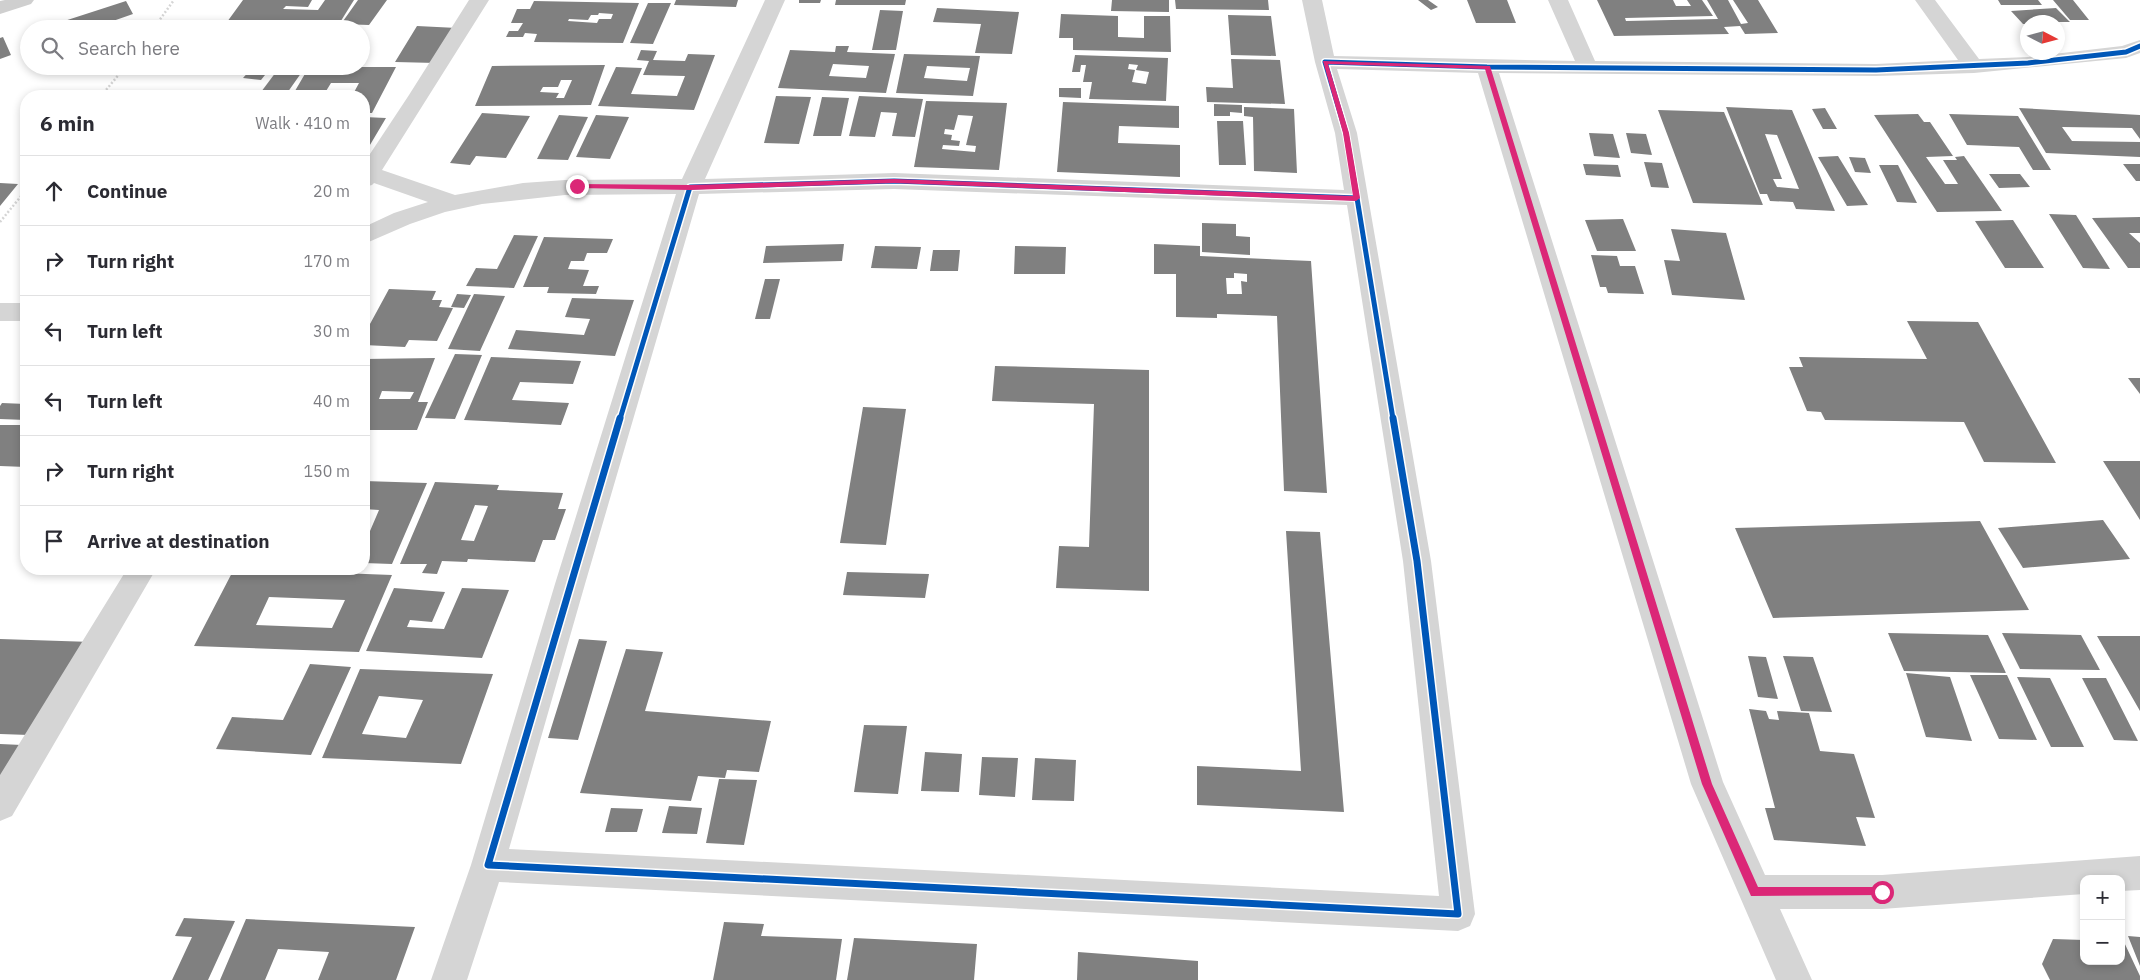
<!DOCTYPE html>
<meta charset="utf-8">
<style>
:root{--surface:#fff;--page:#f2f2f3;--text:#2b2b33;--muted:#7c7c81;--line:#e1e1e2}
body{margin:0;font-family:"IBM Plex Sans",sans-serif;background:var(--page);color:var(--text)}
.controls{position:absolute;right:15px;bottom:15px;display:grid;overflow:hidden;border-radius:10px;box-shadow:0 2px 8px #0003}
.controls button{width:45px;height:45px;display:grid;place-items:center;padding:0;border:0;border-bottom:1px solid var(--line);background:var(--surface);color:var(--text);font:25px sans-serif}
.compass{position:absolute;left:2020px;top:15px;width:45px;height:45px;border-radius:50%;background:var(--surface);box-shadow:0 2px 8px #0003;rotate:96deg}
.stop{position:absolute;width:15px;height:15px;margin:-11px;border:4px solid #db2777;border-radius:50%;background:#fff}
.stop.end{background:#db2777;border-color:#fff;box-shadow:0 1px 5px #0008}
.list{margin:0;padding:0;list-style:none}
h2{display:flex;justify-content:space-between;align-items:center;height:65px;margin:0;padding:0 20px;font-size:21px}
h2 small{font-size:16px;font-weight:400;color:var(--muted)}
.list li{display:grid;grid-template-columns:32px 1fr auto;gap:15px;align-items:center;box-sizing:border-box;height:70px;padding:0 20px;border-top:1px solid var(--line)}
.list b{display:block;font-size:19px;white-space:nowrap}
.list em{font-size:16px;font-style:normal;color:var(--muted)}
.icon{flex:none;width:28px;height:28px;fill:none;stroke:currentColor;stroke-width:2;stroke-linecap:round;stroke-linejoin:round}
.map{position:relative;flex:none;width:2140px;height:980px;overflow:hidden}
.search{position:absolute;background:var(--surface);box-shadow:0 2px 8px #0003;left:20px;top:20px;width:350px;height:55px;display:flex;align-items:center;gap:12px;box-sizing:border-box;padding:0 18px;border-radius:28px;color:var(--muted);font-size:19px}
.panel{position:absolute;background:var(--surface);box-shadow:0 2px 8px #0003;left:20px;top:90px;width:350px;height:485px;border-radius:20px}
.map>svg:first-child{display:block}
.building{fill:#808080;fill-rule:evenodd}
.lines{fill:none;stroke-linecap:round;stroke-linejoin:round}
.path{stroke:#d5d5d5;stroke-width:2.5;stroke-dasharray:2 2;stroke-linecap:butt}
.street{fill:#d5d5d5;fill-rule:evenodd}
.secondary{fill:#cfcfcf;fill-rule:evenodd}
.cycleway-far1-casing{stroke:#fff;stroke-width:8}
.cycleway-casing{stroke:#fff;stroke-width:10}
.cycleway-far1{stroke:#0057b8;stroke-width:5}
.cycleway{stroke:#0057b8;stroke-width:7}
.route{fill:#db2777}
</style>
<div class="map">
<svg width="2140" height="980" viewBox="0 0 2140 980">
<rect width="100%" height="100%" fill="#fff"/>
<path class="building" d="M243,0H312L308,7L286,6L283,9L318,10L325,0H354L339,24L227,22Z
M358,0H387L369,25L341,24Z
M676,0H738L736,7L674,5Z
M799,0H821L820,3H799Z
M836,0H906L905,5H835Z
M1112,0H1169V12L1111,11Z
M1175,0H1268L1269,10L1176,9Z
M1418,0H1428L1438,7L1431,10Z
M1467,0H1507L1516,23H1476Z
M1597,0H1673L1676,6H1691L1687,0H1702L1713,16L1625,18L1626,21L1718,19L1707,0H1728L1741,24L1748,23L1733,0H1758L1778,33L1745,34L1740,26L1724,27L1729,34L1614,36Z
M1998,0H2038L2042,5H2001Z
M2053,0H2073L2089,20H2070Z
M126,1L133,14L90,29H57L55,24Z
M534,1L639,3L623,43L534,42L537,34L525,33L523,37H506L509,31H518L523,23H511L517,9H530ZM599,13L613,14L611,19H599L597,23L568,21L569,19L588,20L591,15H598Z
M648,3H671L653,44L630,43Z
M937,8L1019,12L1012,54L975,53L981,24L933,22Z
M2056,8L2070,22H2028V24H2023L2011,11Z
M880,10L903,11L896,50H872Z
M1061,14L1118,16V37L1144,38V16H1170L1171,52L1073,50V38H1059Z
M1228,15L1271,16L1276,56L1231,55Z
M244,25L304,27V29H241Z
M417,26L457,28L436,63L395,62Z
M3,37L11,55L0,59V38Z
M836,46H849L847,52L895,54L886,93L778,88L790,50L835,52ZM833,64L869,66L866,78L829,76Z
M641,50L657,51L653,60L685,61L688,54L715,55L694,110L598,106L616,67L642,68L631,94L677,96L685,76L643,75L649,61L637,60Z
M904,54L980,56L973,96L896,93ZM927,66L970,68L967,81L924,78Z
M1075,55L1168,58L1166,101L1089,99L1092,82H1083L1086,65H1081L1080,72H1072ZM1129,64L1138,65L1136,70L1149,72L1146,84L1132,82L1135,70L1128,69Z
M1231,59L1280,60L1285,104L1207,102L1206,87L1233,88Z
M605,65L591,105L475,106L492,66ZM561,80H572L564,98H556L559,93L540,92L543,87H558Z
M309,67H396L372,113H364V96H352L359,83H331L323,96H292Z
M279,68L304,69L285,96H229L233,91L261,92Z
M251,69L269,70L261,80L243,78Z
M1059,88H1081V98L1059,97Z
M776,96L811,97L799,144L764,143Z
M859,96L923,99L915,137L892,136L897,113L881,112L875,137L849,136Z
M822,97L849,98L841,136H813Z
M926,101L1007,103L999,170L914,167ZM958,115L973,116L966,145L976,146L975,152L942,149L943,145L959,146L960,141L951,140L952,135L944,134L945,129L954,130Z
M1063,102L1179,106V128L1119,126L1118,143L1180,145V177L1057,172Z
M1214,104L1242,105V113L1230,112V116H1214Z
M1244,107L1294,109L1297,173L1254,171L1253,117L1244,116Z
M1726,107L1792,110L1835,211L1796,209L1793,202L1770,201L1767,194H1760ZM1765,134L1777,135L1799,189L1777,187L1773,179H1782Z
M1825,108L1837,129H1823L1812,109Z
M2019,108L2140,115V139L2132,128L2062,127L2072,141L2140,142V157L2046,153Z
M1658,110L1724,112L1763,205L1693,203Z
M482,113L530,116L506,158L476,156L470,165L450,163Z
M1918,114L1924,122H1930L1953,156L1926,157L1945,184H1958L1943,160H1957L1955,157L1964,156L2002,211L1937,212L1874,115Z
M1949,114L2018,116L2051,170H2033L2019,147L1967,145Z
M559,115L588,117L568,160L537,159Z
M596,115L629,117L610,159L576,157Z
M364,117L386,118L364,155Z
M1217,121H1243L1246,165H1219Z
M1589,133L1613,134L1620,158L1594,156Z
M1626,133L1646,134L1652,155L1631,153Z
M1838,156L1868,205L1847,206L1818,157Z
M1849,157L1865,158L1871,173L1855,172Z
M1644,162L1662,163L1669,188L1651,187Z
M1583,164L1618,165L1621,177L1586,175Z
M2123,164H2140V181H2136Z
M1879,165H1898L1917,203L1897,202Z
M1989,174H2020L2030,187L1999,188Z
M0,183L18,184L0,206Z
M2049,214L2076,215L2110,269L2083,268Z
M2140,217V233H2129L2140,243V268H2128L2092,218Z
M1623,219L1636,251H1597L1585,220Z
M2013,220L2044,268H2005L1975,221Z
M1202,223L1236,224V236L1250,237V255L1202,252Z
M1671,229L1726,233L1745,300L1672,295L1664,260L1680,261Z
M514,235L538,236L514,288L466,286L476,268L497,269Z
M544,237L613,239L607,253H587L584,261H571L568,269L589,270L583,286H599L596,294L547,293L549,287H523Z
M844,244L842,261L763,263L766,246Z
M1154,244L1200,246V256L1311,261L1327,493L1284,491L1277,316L1217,314V318L1176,317V274H1154ZM1234,273L1247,274V282L1241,281L1242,294H1227L1226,278H1234Z
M875,246L921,247L917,269L871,268Z
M1015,246L1066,247L1065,274H1014Z
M933,250H960L958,271H930Z
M1591,255L1617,256L1620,266H1635L1644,294L1608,293L1606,287H1600Z
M765,279H780L770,319H755Z
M389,289L436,291L432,300H442L439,307L453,308L437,341L409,340L405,347L364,345V335Z
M457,294L471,295L464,308L451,307Z
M474,294L505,296L480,351L448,349Z
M572,298L634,300L615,356L508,349L516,330L584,335L590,319L565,317Z
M1907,321L1978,322L2056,463L1984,462L1964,422L1825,420L1821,412L1807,411L1789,367H1803L1799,357L1927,359Z
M455,354L482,355L455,419L425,418Z
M491,357L581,361L573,384L520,382L512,400L569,403L561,425L464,420Z
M435,358L418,402H428L417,430H364V359ZM382,391L414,392L410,399H379Z
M995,366L1149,370V591L1056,588L1059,546L1089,547L1094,404L992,401Z
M2128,378H2140V394Z
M2,403L26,404V420L0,419V406Z
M863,407L906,409L886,545L840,543Z
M0,425H26V467L0,466Z
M2103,461H2140V520Z
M364,481L427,483L392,564L364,563V530L370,531L379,510L364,509Z
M435,482L499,485L497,490L563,493L558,509H566L555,540H543L535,562L468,559L467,562L442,561L437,574L422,573L427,564H400ZM475,505L488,506L474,541L461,540Z
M2103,520L2130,559L2023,568L1998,528Z
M1980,521L2029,610L1773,618L1735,528Z
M1286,531L1320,532L1344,812L1197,805V766L1301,771Z
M234,569L392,575L359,652L194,646ZM269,597L345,600L332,628L256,625Z
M847,572L929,574L925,598L843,595Z
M394,588L445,592L432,622L410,620L407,627L444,629L462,588L509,590L482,658L366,651Z
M1888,633L1988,635L2006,673L1904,671Z
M2002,633L2081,635L2100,670L2020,669Z
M2097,636H2140V711Z
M0,639L92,642L29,735L0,734Z
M579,639L607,641L578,740L548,738Z
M626,649L663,652L645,711L771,721L759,772L727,770L725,778L698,776L691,801L580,793Z
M1748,656L1766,657L1778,699L1758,697Z
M1783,656L1813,657L1832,712L1801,711Z
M310,664L351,667L311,755L216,749L232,717L283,720Z
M360,669L493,674L461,764L322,758ZM379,696L423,700L406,738L362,734Z
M1906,673L1950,677L1972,741L1926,737Z
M1970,675H2007L2037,740L1999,739Z
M2017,677L2050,678L2084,747H2051Z
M2082,678H2106L2138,741L2114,740Z
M1749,709L1766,711L1769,719L1779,720L1777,711L1809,713L1820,751L1854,754L1875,818L1856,817L1866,846L1774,840L1765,808H1775Z
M864,725L907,726L898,794L854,792Z
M0,744L22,745L0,783Z
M925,752L962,754L959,792L921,791Z
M982,757L1018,758L1015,797L979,795Z
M1035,758L1076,760L1074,801L1032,800Z
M719,779L757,780L744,845L706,843Z
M669,806L702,808L697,834L662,833Z
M611,808L643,809L637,832H605Z
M184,918L235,921L208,980H172L192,937L175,936Z
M246,919L415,927L396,980H318L329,952L278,949L265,980H220Z
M724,922L764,924L761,936L842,939L836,980H713Z
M2128,936L2140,937V966Z
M854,938L977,944L974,980H847Z
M2053,939L2084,940V961H2121V940H2123L2140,976V980H2050L2042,964Z
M1078,952L1198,961V980H1077Z"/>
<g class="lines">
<path class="path" d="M153,29L174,0
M101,96L126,66
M0,222L26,190"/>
<path class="street" d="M469,0H489L382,170L455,195L523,183L565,180L682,179L765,0H785L705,179L894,173L1344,190L1335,133L1315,62L1302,0H1322L1334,56L1575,61L1548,0H1568L1595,61L1876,64L1958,60L1915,0H1935L1979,59L2028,57L2122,46L2140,40V53L2126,58L1974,73L1876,76L1499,73L1723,782L1765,875H1882L2140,856V890L2121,891V879H2084V894L1882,909H1780L1812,980H1776L1691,784L1478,73L1337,69L1357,133L1431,561L1475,914L1470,926L1458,931L499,882L467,980H431L471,865L555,584L676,194L565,195L482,204L445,212L410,224L364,244V227L394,213L428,202L374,183L372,185L364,187V163L409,95ZM894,189L1347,205L1403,561L1439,896L509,849L585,584L699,194Z
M0,303H26V321H0Z
M127,569H156L12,816L0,821V775Z"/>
<path class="secondary" d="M5,0H34L31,4L0,14V1Z"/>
<defs>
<path id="cycleway-far1" d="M1357,198L1393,419
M1357,198L1346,133L1325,62L1487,67L1876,70L2028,63L2126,52L2140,46
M620,419L690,187L894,181L1357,198"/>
<path id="cycleway" d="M620,418L488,865L1458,914L1417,561L1393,418"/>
</defs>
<use href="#cycleway-far1" class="cycleway-far1-casing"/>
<use href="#cycleway" class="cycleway-casing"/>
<use href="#cycleway-far1" class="cycleway-far1"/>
<use href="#cycleway" class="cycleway"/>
</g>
<path class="route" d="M1323,61L1490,66L1712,784L1758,887H1882L1887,892L1885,895L1751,896L1702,784L1485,69L1328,64L1349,133L1360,198L1356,201L894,183L690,190L577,188L574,186L577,184L690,185L894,179L1353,196L1343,133Z"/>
</svg>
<div class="controls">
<button>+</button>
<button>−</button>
</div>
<svg class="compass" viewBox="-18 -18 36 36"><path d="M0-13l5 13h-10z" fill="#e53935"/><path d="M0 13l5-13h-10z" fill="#7c7c81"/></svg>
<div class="stop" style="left:1882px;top:892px"></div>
<div class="stop end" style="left:577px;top:186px"></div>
<div class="search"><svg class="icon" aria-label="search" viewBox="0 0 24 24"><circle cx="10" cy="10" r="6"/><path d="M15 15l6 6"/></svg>Search here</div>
<section class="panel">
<h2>6 min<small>Walk · 410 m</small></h2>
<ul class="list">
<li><svg class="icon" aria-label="ahead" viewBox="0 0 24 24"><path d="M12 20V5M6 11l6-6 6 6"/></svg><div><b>Continue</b></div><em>20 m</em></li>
<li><svg class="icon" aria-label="right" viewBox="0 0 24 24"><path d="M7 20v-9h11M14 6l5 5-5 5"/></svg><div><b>Turn right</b></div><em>170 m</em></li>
<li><svg class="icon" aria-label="left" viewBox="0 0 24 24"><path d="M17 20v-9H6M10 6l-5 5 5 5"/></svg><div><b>Turn left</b></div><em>30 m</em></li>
<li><svg class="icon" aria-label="left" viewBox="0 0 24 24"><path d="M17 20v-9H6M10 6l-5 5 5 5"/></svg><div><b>Turn left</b></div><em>40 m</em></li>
<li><svg class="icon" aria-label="right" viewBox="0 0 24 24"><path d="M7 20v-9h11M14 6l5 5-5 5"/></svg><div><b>Turn right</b></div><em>150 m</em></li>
<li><svg class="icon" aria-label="arrive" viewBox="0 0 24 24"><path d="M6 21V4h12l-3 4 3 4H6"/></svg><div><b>Arrive at destination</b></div></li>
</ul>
</section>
</div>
